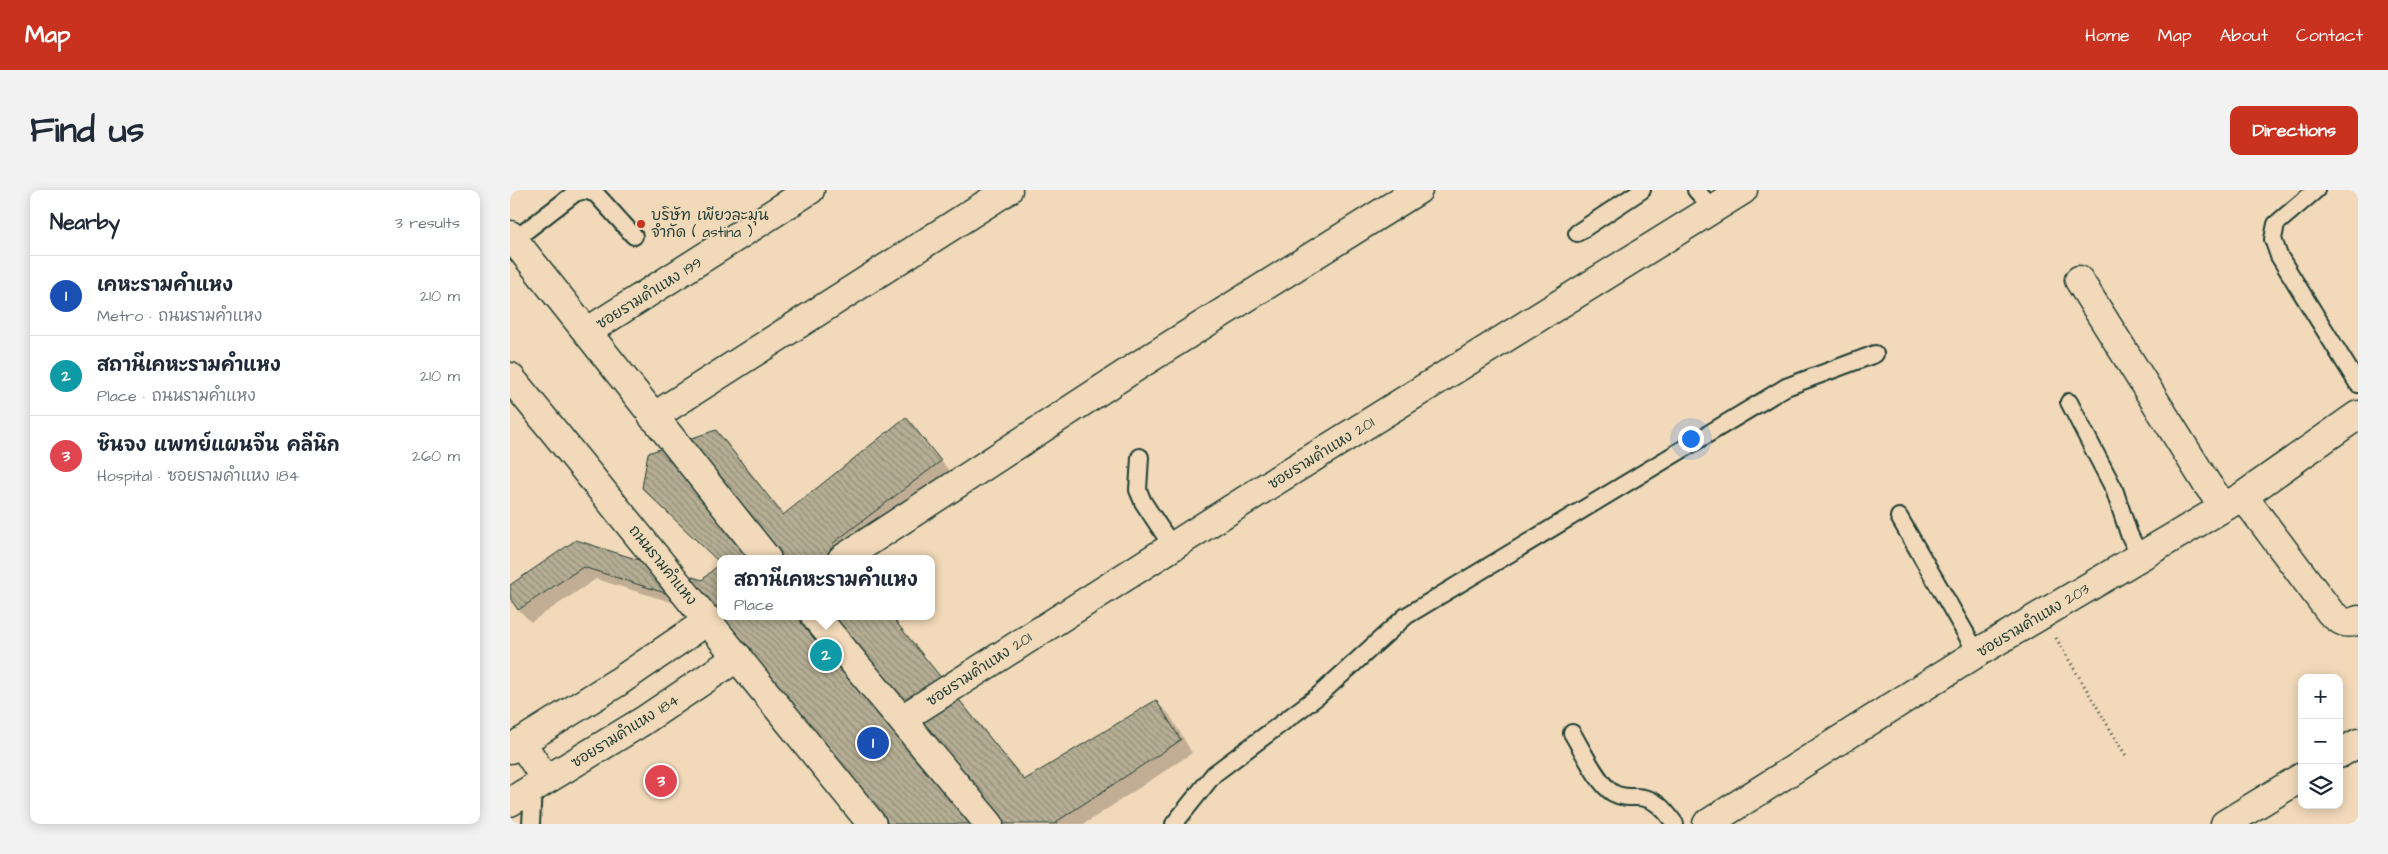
<!DOCTYPE html>
<meta charset="utf-8">
<style>
:root{--surface:#fff;--page:#f2f2f3;--text:#1f2937;--muted:#747a83;--line:#e0e1e3;--accent:#c8321e}
body{margin:0;font-family:"Architects Daughter","Playpen Sans Thai",sans-serif;background:var(--page);color:var(--text)}
.controls{position:absolute;right:15px;bottom:15px;display:grid;overflow:hidden;border-radius:10px;box-shadow:0 2px 12px #0003}
.controls button{width:45px;height:45px;display:grid;place-items:center;padding:0;border:0;border-bottom:1px solid var(--line);background:var(--surface);color:var(--text);font:25px sans-serif}
.you{position:absolute;left:1180px;top:248px;width:18px;height:18px;margin:-12px;border:4px solid #fff;border-radius:50%;background:#1a73e8;box-shadow:0 0 0 8px #1a73e833}
.badge{display:grid;place-items:center;width:32px;height:32px;border-radius:50%;background:var(--accent);color:#fff;font-size:16px;font-weight:700}
.pin{position:absolute;translate:-50% -50%;border:2px solid #fff;box-shadow:0 1px 5px #0006}
.popup{position:absolute;left:207px;top:365px;width:218px;height:65px;box-sizing:border-box;display:grid;place-content:center;border-radius:10px;background:var(--surface);filter:drop-shadow(0 1px 4px #0005);font-size:16px;white-space:nowrap;color:var(--muted)}
.popup b{font-size:19px;color:var(--text)}
.popup::after{content:'';position:absolute;left:50%;top:100%;margin-left:-10px;border:10px solid transparent;border-top-color:var(--surface)}
.list{margin:0;padding:0;list-style:none}
h2{display:flex;justify-content:space-between;align-items:center;height:65px;margin:0;padding:0 20px;font-size:21px}
h2 small{font-size:16px;font-weight:400;color:var(--muted)}
.list li{display:grid;grid-template-columns:32px 1fr auto;gap:15px;align-items:center;box-sizing:border-box;height:80px;padding:0 20px;border-top:1px solid var(--line)}
.list b{display:block;font-size:19px;white-space:nowrap}
.list p{margin:0;font-size:16px;white-space:nowrap;color:var(--muted)}
.list em{font-size:16px;font-style:normal;color:var(--muted)}
.icon{flex:none;width:28px;height:28px;fill:none;stroke:currentColor;stroke-width:2;stroke-linecap:round;stroke-linejoin:round}
.map{position:relative;flex:none;width:1848px;height:634px;overflow:hidden;border-radius:10px}
header{display:flex;align-items:center;gap:30px;box-sizing:border-box;height:70px;padding:0 25px;background:var(--accent);color:#fff}
header strong{font-size:24px}
nav{display:flex;gap:28px;margin-inline-start:auto;font-size:18px}
.intro{display:flex;align-items:center;justify-content:space-between;box-sizing:border-box;height:120px;padding:0 30px}
h1{margin:0;font-size:35px}
.button{padding:12px 22px;border-radius:10px;background:var(--accent);color:#fff;font-size:18px;font-weight:700}
main{display:flex;gap:30px;padding:0 30px}
aside{flex:1;background:var(--surface);border-radius:10px;box-shadow:0 2px 12px #0003}
.map>svg:first-child{display:block}
.shadow{fill:#0003}
.building{fill:url(#building-back-hatch);stroke:#1f3d34}
.lines{fill:none;stroke-linecap:round;stroke-linejoin:round}
.service-casing{stroke:#1f3d34;stroke-width:20}
.minor-casing{stroke:#1f3d34;stroke-width:31}
.primary-casing{stroke:#1f3d34;stroke-width:31}
.path{stroke:#1f3d34;stroke-width:3;stroke-dasharray:1 4;stroke-linecap:butt}
.service{stroke:#f1d9b9;stroke-width:16}
.minor{stroke:#f1d9b9;stroke-width:28}
.primary{stroke:#f1d9b9;stroke-width:28}
.poi-dot{fill:#c8321e;stroke:#f1d9b9;stroke-width:2}
.labels{text-anchor:middle;stroke-width:4;stroke-linejoin:round;paint-order:stroke}
.poi-label{font-size:15px;fill:#1f3d34;stroke:#f1d9b9;text-anchor:start}
.street-label{font-size:15px;fill:#1f3d34;stroke:#f1d9b9}
</style>
<header>
<strong>Map</strong>
<nav><a>Home</a><a>Map</a><a>About</a><a>Contact</a></nav>
</header>
<div class="intro"><h1>Find us</h1><a class="button">Directions</a></div>
<main>
<aside>
<h2>Nearby<small>3 results</small></h2>
<ul class="list">
<li><span class="badge" style="background:#1a4fb4">1</span><div><b>เคหะรามคำแหง</b><p>Metro · ถนนรามคำแหง</p></div><em>210 m</em></li>
<li><span class="badge" style="background:#0f9aa8">2</span><div><b>สถานีเคหะรามคำแหง</b><p>Place · ถนนรามคำแหง</p></div><em>210 m</em></li>
<li><span class="badge" style="background:#e0444e">3</span><div><b>ซินจง แพทย์แผนจีน คลีนิก</b><p>Hospital · ซอยรามคำแหง 184</p></div><em>260 m</em></li>
</ul>
</aside>
<div class="map">
<svg width="1848" height="634" viewBox="0 0 1848 634">
<defs>
<pattern id="building-back-hatch" width="6" height="6" patternUnits="userSpaceOnUse" patternTransform="scale(1.25)"><rect width="6" height="6" fill="#b6ae94"/><path d="M-1 5l2 2M0 0l6 6M5-1l2 2" fill="none" stroke="#938f7a"/></pattern>
</defs>
<rect width="100%" height="100%" fill="#f1d9b9"/>
<filter id="ink" filterUnits="userSpaceOnUse"><feTurbulence type="fractalNoise" baseFrequency=".02" numOctaves="2"/><feDisplacementMap in="SourceGraphic" scale="10" xChannelSelector="R" yChannelSelector="G"/><feConvolveMatrix kernelMatrix="1 2 1 2 8 2 1 2 1" color-interpolation-filters="sRGB"/></filter>
<g filter="url(#ink)">
<path class="shadow" d="M396,229L442,284L333,367L211,369V372L206,241L218,254L274,325Z
M66,352L192,391L211,374V426H382L515,590L646,512L659,524L682,563L574,634H356L184,419L86,389L21,432L9,420L0,406V396Z"/>
<path class="building" d="M396,227L431,271L322,354L334,369H211V426H381L514,590L646,510L671,550L546,632L547,634H354L174,409L73,377L8,420L0,408V395L66,350L192,390L210,373L132,298L138,263L206,240L273,325Z"/>
<g class="lines">
<defs>
<path id="service" d="M1186,0L1203,19
M1806,0L1766,34L1763,49L1769,66L1848,194
M1067,43L1132,0
M4,50L65,3L75,0L86,4L124,46
M1559,212L1604,299L1619,344L1630,367
M630,267L628,300L633,312L662,356
M1389,327L1467,463
M1062,543C1072,559 1088,594 1103,603C1110,607 1118,607 1126,607C1145,607 1155,620 1165,634
M21,634L23,598
M664,634L704,584L808,506L896,426L1276,197L1365,164"/>
<path id="minor" d="M1569,90L1697,294L1714,317
M78,141L300,0
M143,227L498,0
M1733,306L1820,422C1830,431 1836,436 1848,430
M332,369L632,173L908,0
M392,529L759,295L1233,0
M11,552L36,590
M0,559L108,492L199,430
M1829,564L1848,553
M0,612L133,531L228,467
M1197,634L1467,463L1733,306L1848,225
M1715,634L1792,587"/>
<path id="primary" d="M0,45L257,369
M0,187L362,634
M305,426L479,634"/>
</defs>
<use href="#service" class="service-casing"/>
<use href="#minor" class="minor-casing"/>
<use href="#primary" class="primary-casing"/>
<path class="path" d="M1546,448L1616,566"/>
<use href="#service" class="service"/>
<use href="#minor" class="minor"/>
<use href="#primary" class="primary"/>
</g>
</g>
<circle class="poi-dot" cx="131" cy="34" r="5"/>
<g class="labels">
<g class="poi-label">
<text x="141" y="30">บริษัท เพียวละมุน<tspan x="141" dy="17">จำกัด ( astina )</tspan></text>
</g>
<g class="street-label">
<text transform="translate(139 103) rotate(-32)" y="5">ซอยรามคำแหง 199</text>
<text transform="translate(811 263) rotate(-32)" y="5">ซอยรามคำแหง 201</text>
<text transform="translate(153 375) rotate(51)" y="5">ถนนรามคำแหง</text>
<text transform="translate(1523 430) rotate(-31)" y="5">ซอยรามคำแหง 203</text>
<text transform="translate(469 479) rotate(-33)" y="5">ซอยรามคำแหง 201</text>
<text transform="translate(115 541) rotate(-32)" y="5">ซอยรามคำแหง 184</text>
</g>
</g>
</svg>
<div class="controls">
<button>+</button>
<button>−</button>
<button><svg class="icon" aria-label="layers" viewBox="0 0 24 24"><path d="M12 4l9 5-9 5-9-5zM3 14l9 5 9-5"/></svg></button>
</div>
<div class="you"></div>
<div class="pin badge" style="left:363px;top:553px;background:#1a4fb4">1</div>
<div class="pin badge" style="left:316px;top:465px;background:#0f9aa8">2</div>
<div class="popup"><b>สถานีเคหะรามคำแหง</b>Place</div>
<div class="pin badge" style="left:151px;top:591px;background:#e0444e">3</div>
</div>
</main>
